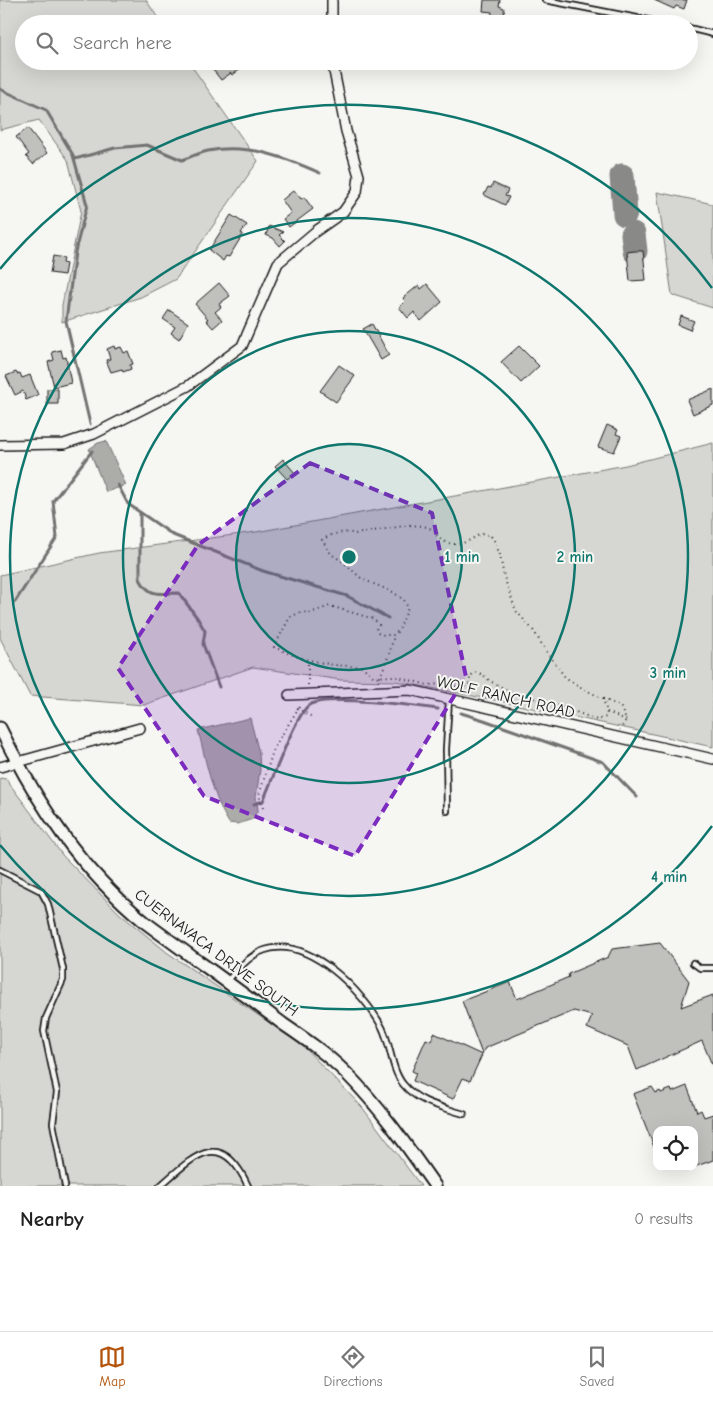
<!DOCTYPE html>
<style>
:root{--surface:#fff;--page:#f2f2f2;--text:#222;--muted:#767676;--line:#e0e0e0;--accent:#b45309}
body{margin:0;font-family:"Comic Neue",sans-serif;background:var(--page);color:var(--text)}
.controls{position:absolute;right:15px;bottom:15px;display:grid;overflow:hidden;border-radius:10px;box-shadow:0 5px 20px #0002}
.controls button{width:45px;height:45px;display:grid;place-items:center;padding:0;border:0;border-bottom:1px solid var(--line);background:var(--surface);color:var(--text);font:25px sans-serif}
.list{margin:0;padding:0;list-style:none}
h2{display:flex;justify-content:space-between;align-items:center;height:65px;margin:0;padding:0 20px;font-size:21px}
h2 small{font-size:16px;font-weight:400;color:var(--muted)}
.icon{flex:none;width:28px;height:28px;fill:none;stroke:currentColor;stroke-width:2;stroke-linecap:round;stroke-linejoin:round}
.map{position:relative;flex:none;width:713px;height:1186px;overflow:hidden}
.search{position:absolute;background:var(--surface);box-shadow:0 5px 20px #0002;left:15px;right:15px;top:15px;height:55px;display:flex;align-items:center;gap:12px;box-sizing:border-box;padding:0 18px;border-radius:28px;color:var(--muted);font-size:19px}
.sheet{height:145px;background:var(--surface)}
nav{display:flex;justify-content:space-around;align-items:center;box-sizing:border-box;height:70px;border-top:1px solid var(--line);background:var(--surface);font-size:14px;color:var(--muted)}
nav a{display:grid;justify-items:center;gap:2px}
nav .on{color:var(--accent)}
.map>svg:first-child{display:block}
.green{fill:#d6d6d2;stroke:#797977}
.water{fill:#acaca9;stroke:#727271}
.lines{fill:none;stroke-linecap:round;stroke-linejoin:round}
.stream{stroke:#727271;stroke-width:3}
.taxiway{stroke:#898987;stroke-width:25}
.building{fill:#c0c0bd;stroke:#1c1c1c}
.service-casing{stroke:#1c1c1c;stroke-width:8}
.minor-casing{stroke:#1c1c1c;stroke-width:12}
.tertiary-casing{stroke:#1c1c1c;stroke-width:15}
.path{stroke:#1c1c1c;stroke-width:2;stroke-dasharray:1 4;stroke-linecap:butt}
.service{stroke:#f6f6f2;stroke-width:4.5}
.minor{stroke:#f6f6f2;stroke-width:9}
.tertiary{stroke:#f6f6f2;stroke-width:11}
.marked{fill:#7b2cbf;fill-opacity:0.2;stroke:#7b2cbf;stroke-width:4;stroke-dasharray:10 6;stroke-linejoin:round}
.ring{fill:none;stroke:#0f766e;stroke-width:2.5}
.labels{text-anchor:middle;stroke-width:4;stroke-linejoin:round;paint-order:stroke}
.street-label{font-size:16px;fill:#1c1c1c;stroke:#f6f6f2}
.centre{fill:#0f766e;stroke:#f6f6f2;stroke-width:2.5}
.ring-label{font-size:15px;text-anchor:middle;font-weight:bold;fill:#0f766e;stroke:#f6f6f2;stroke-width:4;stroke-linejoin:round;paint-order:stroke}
</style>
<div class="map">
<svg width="713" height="1186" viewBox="0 0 713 1186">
<rect width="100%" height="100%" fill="#f6f6f2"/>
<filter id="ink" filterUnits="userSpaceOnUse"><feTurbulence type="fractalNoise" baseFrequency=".02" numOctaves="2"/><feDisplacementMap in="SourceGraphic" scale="10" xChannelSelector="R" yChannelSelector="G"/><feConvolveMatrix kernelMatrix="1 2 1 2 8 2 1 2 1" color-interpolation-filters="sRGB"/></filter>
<g filter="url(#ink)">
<path class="green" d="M0,0H146L162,24H24V61H188L258,161L176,279L141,297L62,322V305L81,211L68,160L39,120L0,130Z
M657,192L713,204V308L672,295Z
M713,443V747L499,701L395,681L341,680L253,667L144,705L30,696L0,638V575L99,553L256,532L626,465Z
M0,778L6,779L63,856L120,914L168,953L303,1046L362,1107L421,1186H0Z"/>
<path class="water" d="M106,441L126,485L106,492L89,449L98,443Z
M250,718L259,753L260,770L256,797L258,809L253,819L237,824L229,823C212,796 206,761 198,730Z"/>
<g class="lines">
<path class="stream" d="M0,89L46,110L73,155L87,205L75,252L66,321L90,424
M75,159L115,148L147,145L182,160C190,157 199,153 208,151C247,143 284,157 320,173
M118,485L128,504L173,535L263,571L347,596L388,618
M140,513V579C150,598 160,593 179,593L198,619L205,631L203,644L219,687
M15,602L57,537L53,501L92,451
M461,713L484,720L603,762L637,797
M254,804L263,801C272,781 295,716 309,705C325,694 416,706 438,709"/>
<path class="taxiway" d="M622,176L625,214
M633,234L635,251"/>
</g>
<path class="building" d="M484,0H500L499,6L504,8L505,24L491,23L492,12L483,11Z
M654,0H687L684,9L676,6L674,9Z
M216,61H236L241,69L232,75L231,73L221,80L210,66Z
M28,128L47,153L33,164L26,156L29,154L16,137Z
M493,183L508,190L505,196L509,197L505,205L484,195L488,187L491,188Z
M294,190L301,199L304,197L313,209L289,227L283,219L291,213L282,200Z
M231,215L247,225L241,233L243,234L229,257L226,256L223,261L209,250Z
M269,226L283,232L279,235L285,241L280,246L273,238L266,235Z
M635,251H643L646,280L630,281L627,252Z
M53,256L64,258L63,263L66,264L64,275L50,273Z
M219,283L230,296L219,304L221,307L215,312L222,320L213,328L206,320L208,319L195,304Z
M427,284L442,302L421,321L414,312L408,318L399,307L405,301L403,298L419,285L421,289Z
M169,310L188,323L179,339L171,333L175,327L163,319Z
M681,316L694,321L690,330L678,325Z
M372,324L389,355L381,360L363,329Z
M114,346L115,349L121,347L124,353L128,351L133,364L130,365L131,369L123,372L122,369L111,372L106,360L110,359L107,349Z
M519,346L539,366L521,383L501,362Z
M61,350L63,358L66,357L71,383L54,387L48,362L54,360L52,352Z
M339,365L355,376L336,402L320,391Z
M16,372L17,374L20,373L22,378L30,375L38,395L26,400L23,391L15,395L6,376Z
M47,389H58V404H47Z
M713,389V405L693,414L687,400Z
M607,425L618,430L616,434L621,436L614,452L598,447Z
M283,459L295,473L287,479L275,466Z
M660,943L689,981L681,1007L713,995V1067L702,1041L637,1070L628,1046L587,1028L592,1016L574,1011L485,1048L482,1054L462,1001L510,982L517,999L569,977L568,974L608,957L612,949Z
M434,1033L482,1055L470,1081L463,1078L453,1099L413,1081L416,1073L412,1071L426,1039L431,1041Z
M687,1086L697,1112L701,1110L704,1117L713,1114V1160L694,1167V1130H657L656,1152L633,1094L652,1087L656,1093L660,1091L661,1093L671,1089L672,1092Z"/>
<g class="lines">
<defs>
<path id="service" d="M545,0L668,24
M689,28L713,34
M447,811L446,749L449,699
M0,870L41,891L48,904L63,969V980L46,1018L44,1031L57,1092L53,1123L65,1186
M693,963L700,968H713
M227,981C239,969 249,955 265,950C309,935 364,993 382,1027C391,1045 391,1069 403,1084C418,1103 443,1107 464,1114
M160,1186C194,1156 221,1127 248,1186"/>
<path id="minor" d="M332,24V0
M0,445L64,444L94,434L188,386L242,346L278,263L316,231L343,212L357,192L359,176L346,131L332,61
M289,695L410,690L713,759
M0,767L140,728"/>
<path id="tertiary" d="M0,728C37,804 80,869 146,923C162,935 179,947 195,959C225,980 254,1002 283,1024C305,1039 327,1054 346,1073C380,1107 407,1146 435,1186"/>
</defs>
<use href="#service" class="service-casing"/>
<use href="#minor" class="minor-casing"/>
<use href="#tertiary" class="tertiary-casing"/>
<path class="path" d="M410,525C416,526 424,525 429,528C435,530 436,536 440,539C455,549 468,542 480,534L490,535L494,540L500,555L504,577L516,611L533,630L546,651L565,677L577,685L603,699L607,712L606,717L597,720L555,704L513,693L490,681L482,674L474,672L470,678L469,685L461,688L446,684L428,685L394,676L374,677L363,667L334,665L308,660L290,654L274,647L290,617L301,612L310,613L330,606L374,619L379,625L376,628L378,633L384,635H394L399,630L408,608L404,600L393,592L362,579L342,561L331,554L322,540C330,534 346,530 355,534Z
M378,682L390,652L394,635
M308,685V660
M603,699L620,706L626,720L620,730
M297,708L312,717
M607,712L626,720
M263,808L259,795L274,748L301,704"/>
<use href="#service" class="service"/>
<use href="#minor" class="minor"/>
<use href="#tertiary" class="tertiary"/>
</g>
</g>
<path class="marked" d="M310,463L432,513L466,677L355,856L204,796L118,668L198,545Z"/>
<circle cx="349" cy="557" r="113" fill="#0f766e" fill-opacity=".12"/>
<g class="ring">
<circle cx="349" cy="557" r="113"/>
<circle cx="349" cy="557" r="226"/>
<circle cx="349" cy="557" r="339"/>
<path d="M712 826A452 452 0 0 1 0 845M0 269A452 452 0 0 1 712 288"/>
</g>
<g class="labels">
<g class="street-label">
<text transform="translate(506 696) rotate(13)" y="6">WOLF RANCH ROAD</text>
<text transform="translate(217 952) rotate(37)" y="6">CUERNAVACA DRIVE SOUTH</text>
</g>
</g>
<circle cx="349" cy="557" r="8" class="centre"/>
<g class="ring-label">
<text x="462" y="562">1 min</text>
<text x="575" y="562">2 min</text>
<text x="668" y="678">3 min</text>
<text x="669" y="882">4 min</text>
</g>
</svg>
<div class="controls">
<button><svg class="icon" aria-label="locate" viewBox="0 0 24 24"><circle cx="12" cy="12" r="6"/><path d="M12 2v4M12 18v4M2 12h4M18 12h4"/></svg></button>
</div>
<div class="search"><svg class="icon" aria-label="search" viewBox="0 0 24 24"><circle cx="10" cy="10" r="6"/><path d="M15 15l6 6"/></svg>Search here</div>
</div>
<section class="sheet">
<h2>Nearby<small>0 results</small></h2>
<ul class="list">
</ul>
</section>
<nav>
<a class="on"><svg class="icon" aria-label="map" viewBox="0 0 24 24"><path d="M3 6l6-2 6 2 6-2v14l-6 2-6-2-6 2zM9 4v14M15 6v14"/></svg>Map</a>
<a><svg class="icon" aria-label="directions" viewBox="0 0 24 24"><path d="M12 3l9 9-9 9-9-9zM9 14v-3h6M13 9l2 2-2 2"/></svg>Directions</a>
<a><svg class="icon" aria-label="saved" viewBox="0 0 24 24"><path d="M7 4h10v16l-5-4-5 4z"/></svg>Saved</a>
</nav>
